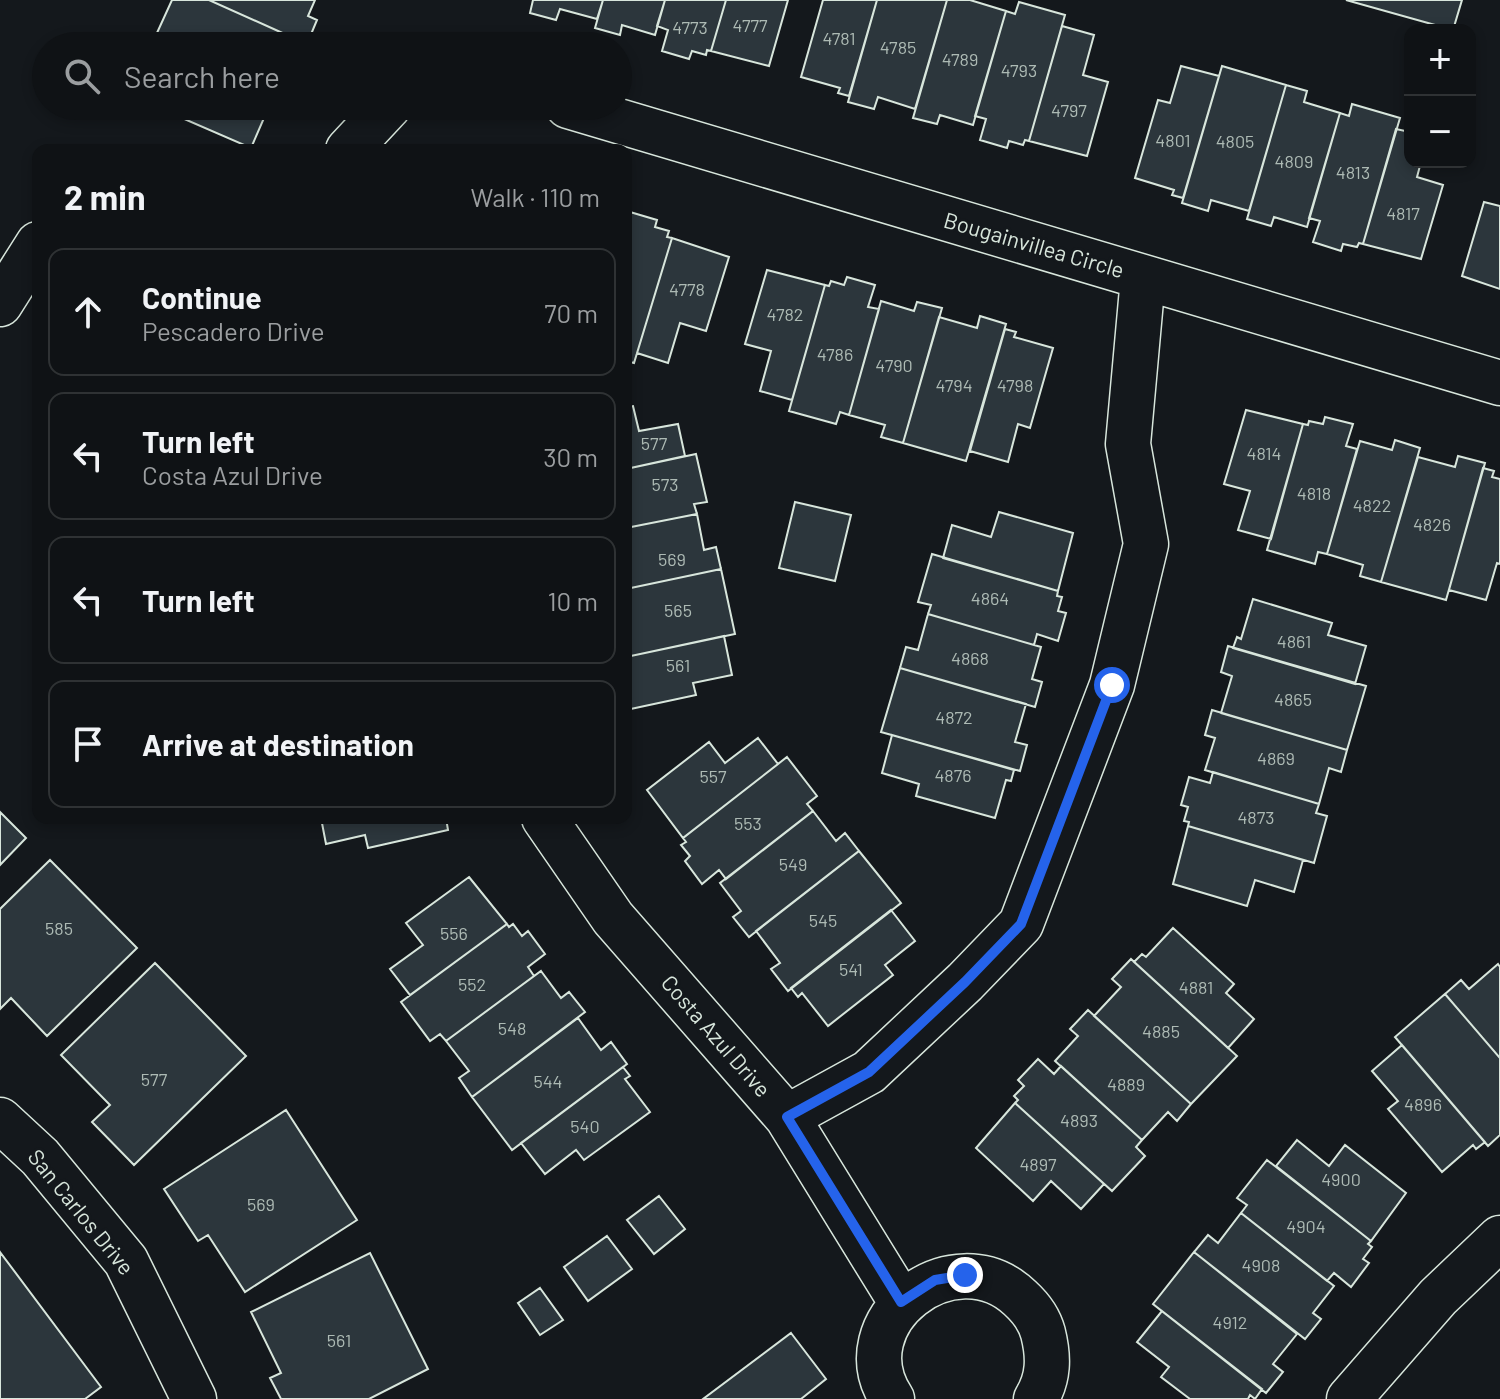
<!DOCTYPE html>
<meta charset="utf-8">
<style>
:root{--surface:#0f1215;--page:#1d2022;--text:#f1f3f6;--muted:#9b9ea0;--line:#2f3234}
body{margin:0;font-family:Barlow,sans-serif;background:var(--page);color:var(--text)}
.controls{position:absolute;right:24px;top:24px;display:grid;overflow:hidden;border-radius:16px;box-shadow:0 4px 12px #0003}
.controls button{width:72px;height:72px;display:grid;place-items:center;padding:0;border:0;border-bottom:2px solid var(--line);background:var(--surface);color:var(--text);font:40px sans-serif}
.stop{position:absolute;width:24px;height:24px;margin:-18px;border:6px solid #2563eb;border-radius:50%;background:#fff}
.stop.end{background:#2563eb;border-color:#fff;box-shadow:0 2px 8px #0008}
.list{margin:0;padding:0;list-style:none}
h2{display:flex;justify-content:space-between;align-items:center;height:104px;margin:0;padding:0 32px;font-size:34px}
h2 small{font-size:26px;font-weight:400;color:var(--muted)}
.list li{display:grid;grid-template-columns:52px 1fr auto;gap:24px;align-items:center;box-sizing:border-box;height:128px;margin:0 16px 16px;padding:0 16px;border:2px solid var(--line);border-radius:16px}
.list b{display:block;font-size:30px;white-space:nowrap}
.list p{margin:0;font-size:26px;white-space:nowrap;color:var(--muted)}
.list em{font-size:26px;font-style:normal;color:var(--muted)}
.icon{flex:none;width:44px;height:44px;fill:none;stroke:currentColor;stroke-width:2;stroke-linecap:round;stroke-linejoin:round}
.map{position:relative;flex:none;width:1500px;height:1399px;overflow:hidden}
.search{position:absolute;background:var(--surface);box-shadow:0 4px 12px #0003;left:32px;top:32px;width:600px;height:88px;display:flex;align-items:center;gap:20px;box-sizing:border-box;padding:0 28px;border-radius:44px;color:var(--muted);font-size:30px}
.panel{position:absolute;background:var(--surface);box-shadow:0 4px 12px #0003;left:32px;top:144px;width:600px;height:680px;border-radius:16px}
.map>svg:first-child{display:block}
.building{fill:#2c363c;stroke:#d8e6dc;stroke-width:2}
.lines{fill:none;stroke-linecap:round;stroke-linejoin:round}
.minor-casing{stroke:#d8e6dc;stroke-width:47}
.minor{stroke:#14181c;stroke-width:44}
.route{stroke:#2563eb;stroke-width:10}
.labels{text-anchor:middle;stroke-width:6;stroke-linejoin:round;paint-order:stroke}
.number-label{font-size:18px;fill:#adbab4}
.street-label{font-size:22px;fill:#d8e6dc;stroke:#14181c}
</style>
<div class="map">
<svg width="1500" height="1399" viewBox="0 0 1500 1399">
<rect width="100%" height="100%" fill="#14181c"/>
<path class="building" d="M172,0H209L298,40L296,46H151Z
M209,0H315L308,16L317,20L307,44Z
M533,0H603L597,19L560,9L556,20L530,13Z
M603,0H665L655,35L622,25L620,35L595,28Z
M665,0H726L711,51L707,50L706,55L692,51L689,59L662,51L668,30L657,26Z
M726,0H788L769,66L711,51Z
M823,0H877L849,96L838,93L840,88L801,77Z
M877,0H947L915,109L878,97L874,109L848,102Z
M947,0H970L1006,11L973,125L940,115L937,124L913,118Z
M1346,0H1462L1453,30Z
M1019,2L1065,15L1029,141L1025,140L1023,145L1009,141L1007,148L980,140L986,119L975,116L1006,11L1015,14Z
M1062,26L1094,35L1083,75L1108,82L1087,156L1029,141Z
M1181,66L1219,76L1183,198L1172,195L1174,190L1135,178L1158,100L1170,103Z
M1222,66L1286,85L1249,211L1211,200L1208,211L1182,203Z
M1286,85L1307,91L1304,102L1340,113L1307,227L1274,217L1271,226L1247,219Z
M1352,104L1400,118L1363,244L1359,243L1357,247L1343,244L1341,251L1313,242L1320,221L1309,218L1340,113L1349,116Z
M179,106H276L272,113L267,111L251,148L175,115Z
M1396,129L1410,132V162H1421L1417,177L1443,185L1421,259L1363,244Z
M1484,202L1500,206V289L1462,276Z
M630,212L657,220L655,227L669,231L667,237L672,238L634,363L626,361V225Z
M672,238L729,257L706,331L680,323L668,363L637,353Z
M767,270L825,285L792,400L760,391L771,351L745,344Z
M847,277L875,285L868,307L879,309L849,415L840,412L836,424L789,411L825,285L829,286L831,281L844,285Z
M881,301L914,311L917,302L942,308L903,443L881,437L885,425L849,415Z
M980,316L1006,324L966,461L903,443L939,317L977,328Z
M1005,329L1016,332L1014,337L1053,348L1030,428L1018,424L1008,462L970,451Z
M633,406L639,431L678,424L685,456L626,469V407Z
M1246,410L1303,424L1271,539L1238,530L1250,491L1224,484Z
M1325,417L1353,424L1346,446L1357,449L1327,554L1318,552L1315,564L1267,550L1303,424L1308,425L1309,421L1323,424Z
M1395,440L1420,448L1381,582L1360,576L1363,565L1327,554L1360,441L1392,450Z
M696,454L707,502L694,504L697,514L626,528V469Z
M1458,456L1485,463L1446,600L1381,582L1418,457L1455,467Z
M1483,468L1494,471L1492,477L1500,479V564L1497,563L1486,600L1449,590Z
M795,502L851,515L835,581L779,568Z
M999,512L1073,533L1058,591L943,558L952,525L991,537Z
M697,514L704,550L716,547L721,569L626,589V528Z
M932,554L1058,591L1057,596L1062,597L1058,611L1066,613L1058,641L1037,634L1034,645L928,614L931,605L918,602Z
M721,569L735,634L626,657V589Z
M1253,599L1332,623L1328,635L1366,646L1355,684L1233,648L1237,637L1241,639Z
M928,614L1041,647L1032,679L1042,682L1035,707L900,668L906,647L918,650Z
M724,636L732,675L693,683L696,695L626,710V657Z
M1228,646L1366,686L1347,750L1221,713L1232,676L1221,672Z
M900,668L1026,704L1015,742L1027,745L1020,771L881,732Z
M1212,710L1347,750L1341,772L1329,768L1319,804L1205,770L1215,738L1205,735Z
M892,735L1014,770L1011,781L1006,780L995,818L916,796L919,784L882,773Z
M758,738L778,764L683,838L647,790L709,742L725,763Z
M787,757L817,796L807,804L813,811L726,879L719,870L702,884L685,861L690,856L681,845L686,842L683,838Z
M1213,772L1319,804L1316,813L1327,816L1314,863L1188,826L1189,822L1184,821L1188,807L1181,805L1189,777L1210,783Z
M813,811L836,841L845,833L859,851L749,937L733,917L741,911L720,883Z
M0,812L26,838L0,865Z
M321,818H446L448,830L368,848L365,835L326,844Z
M1188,826L1303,860L1294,892L1255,880L1247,906L1173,884Z
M859,851L901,903L788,991L771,969L780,963L756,931Z
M50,860L137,948L47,1036L11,998L0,1009V909Z
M469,877L507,924L410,995L390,969L423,945L406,923Z
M891,910L915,941L885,965L893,975L828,1026L802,993L798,997L791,988Z
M507,924L509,927L513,924L522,936L528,931L545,954L528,967L534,976L446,1041L440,1034L430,1041L401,1002Z
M1173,928L1234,984L1226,993L1254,1019L1228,1048L1134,962L1142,954L1146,957Z
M1131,959L1237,1056L1191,1104L1094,1016L1121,987L1112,979Z
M155,963L246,1056L134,1165L92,1122L110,1105L61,1055Z
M1498,964L1500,967V1058L1445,994L1461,980L1469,989Z
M541,971L561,998L569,992L585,1012L472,1097L459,1078L469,1071L446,1041Z
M1445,994L1500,1058V1135L1488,1146L1395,1037Z
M1088,1010L1191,1104L1177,1121L1168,1112L1142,1140L1055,1061L1078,1036L1070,1029Z
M578,1018L601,1050L611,1042L627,1064L512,1150L472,1097Z
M1402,1045L1485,1142L1476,1149L1473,1145L1442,1172L1388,1109L1398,1101L1372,1071Z
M1038,1059L1054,1074L1061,1066L1142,1140L1136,1147L1145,1156L1112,1191L1015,1103L1018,1100L1014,1096L1024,1086L1018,1080Z
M623,1067L630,1076L625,1079L650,1112L584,1160L576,1150L545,1174L521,1143Z
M1015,1103L1104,1184L1081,1209L1051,1181L1033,1201L976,1148Z
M286,1110L357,1220L245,1292L208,1235L198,1241L164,1189Z
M1297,1140L1329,1166L1345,1145L1406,1193L1371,1241L1276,1166Z
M1267,1160L1371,1241L1368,1244L1372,1247L1363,1259L1369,1263L1351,1287L1334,1273L1327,1281L1241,1213L1247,1205L1237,1198Z
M659,1196L685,1229L654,1254L627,1220Z
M1241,1213L1334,1286L1313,1313L1321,1319L1305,1339L1194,1252L1208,1235L1218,1243Z
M607,1236L632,1269L588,1301L564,1267Z
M0,1252L101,1387L85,1399H0Z
M1194,1252L1297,1334L1273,1364L1283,1372L1266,1393L1153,1304Z
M370,1253L428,1369L369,1399H281L270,1378L281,1373L251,1312Z
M540,1288L563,1320L540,1335L518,1303Z
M1162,1311L1262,1389L1255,1399L1250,1395L1248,1399H1190L1161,1377L1169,1367L1137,1342Z
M791,1333L826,1379L801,1399H703Z"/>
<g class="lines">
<defs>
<path id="minor" d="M568,106L1500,383
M348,150L389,106
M0,304L38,244
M544,818L613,918L787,1117L901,1302
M787,1117L869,1072L965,982L1021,924L1112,685L1146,544L1128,444L1143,278
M0,1120L40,1157L126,1261L194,1399
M892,1399C841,1322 953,1235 1020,1298C1031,1308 1039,1318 1043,1333C1049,1357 1049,1378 1036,1399
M1349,1399L1438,1297L1500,1238"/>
</defs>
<use href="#minor" class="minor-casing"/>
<use href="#minor" class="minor"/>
</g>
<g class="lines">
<path class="route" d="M965,1275L935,1280L901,1302L787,1117L869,1072L965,982L1021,924L1112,685"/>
</g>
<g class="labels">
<g class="number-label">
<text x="750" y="32">4777</text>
<text x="690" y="34">4773</text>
<text x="839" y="45">4781</text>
<text x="898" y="54">4785</text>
<text x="960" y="66">4789</text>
<text x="1019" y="77">4793</text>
<text x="1069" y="117">4797</text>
<text x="1173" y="147">4801</text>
<text x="1235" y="148">4805</text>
<text x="1294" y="168">4809</text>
<text x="1353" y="179">4813</text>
<text x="1403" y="220">4817</text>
<text x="687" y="296">4778</text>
<text x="785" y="321">4782</text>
<text x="835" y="361">4786</text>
<text x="894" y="372">4790</text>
<text x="954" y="392">4794</text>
<text x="1015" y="392">4798</text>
<text x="654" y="450">577</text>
<text x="1264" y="460">4814</text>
<text x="665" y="491">573</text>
<text x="1314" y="500">4818</text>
<text x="1372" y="512">4822</text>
<text x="1432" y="531">4826</text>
<text x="672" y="566">569</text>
<text x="990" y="605">4864</text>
<text x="678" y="617">565</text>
<text x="1294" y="648">4861</text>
<text x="970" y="665">4868</text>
<text x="678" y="672">561</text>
<text x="1293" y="706">4865</text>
<text x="954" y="724">4872</text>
<text x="1276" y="765">4869</text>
<text x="953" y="782">4876</text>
<text x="713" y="783">557</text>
<text x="1256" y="824">4873</text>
<text x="748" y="830">553</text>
<text x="793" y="871">549</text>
<text x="823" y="927">545</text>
<text x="59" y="935">585</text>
<text x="454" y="940">556</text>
<text x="851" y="976">541</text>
<text x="472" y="991">552</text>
<text x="1196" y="994">4881</text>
<text x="512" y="1035">548</text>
<text x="1161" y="1038">4885</text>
<text x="154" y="1086">577</text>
<text x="548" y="1088">544</text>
<text x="1126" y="1091">4889</text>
<text x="1423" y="1111">4896</text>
<text x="1079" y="1127">4893</text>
<text x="585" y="1133">540</text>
<text x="1038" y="1171">4897</text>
<text x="1341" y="1186">4900</text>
<text x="261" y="1211">569</text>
<text x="1306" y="1233">4904</text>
<text x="1261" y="1272">4908</text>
<text x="1230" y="1329">4912</text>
<text x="339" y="1347">561</text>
</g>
<g class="street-label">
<text transform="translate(1034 245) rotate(16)" y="8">Bougainvillea Circle</text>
<text transform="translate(716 1036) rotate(49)" y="8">Costa Azul Drive</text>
<text transform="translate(81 1212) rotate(51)" y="8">San Carlos Drive</text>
</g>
</g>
</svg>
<div class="controls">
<button>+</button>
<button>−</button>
</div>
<div class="stop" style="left:1112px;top:685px"></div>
<div class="stop end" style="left:965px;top:1275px"></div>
<div class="search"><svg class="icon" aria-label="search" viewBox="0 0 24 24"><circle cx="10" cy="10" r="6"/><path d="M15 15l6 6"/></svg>Search here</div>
<section class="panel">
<h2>2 min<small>Walk · 110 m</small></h2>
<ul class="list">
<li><svg class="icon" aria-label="ahead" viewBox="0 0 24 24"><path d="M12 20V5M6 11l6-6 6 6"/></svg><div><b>Continue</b><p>Pescadero Drive</p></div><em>70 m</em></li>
<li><svg class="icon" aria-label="left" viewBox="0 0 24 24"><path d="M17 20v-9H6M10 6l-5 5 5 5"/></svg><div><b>Turn left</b><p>Costa Azul Drive</p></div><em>30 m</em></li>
<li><svg class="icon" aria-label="left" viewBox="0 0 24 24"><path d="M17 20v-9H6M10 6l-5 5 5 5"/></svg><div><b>Turn left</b></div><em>10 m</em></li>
<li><svg class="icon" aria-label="arrive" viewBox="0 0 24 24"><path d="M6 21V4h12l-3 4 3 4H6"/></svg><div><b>Arrive at destination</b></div></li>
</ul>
</section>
</div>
